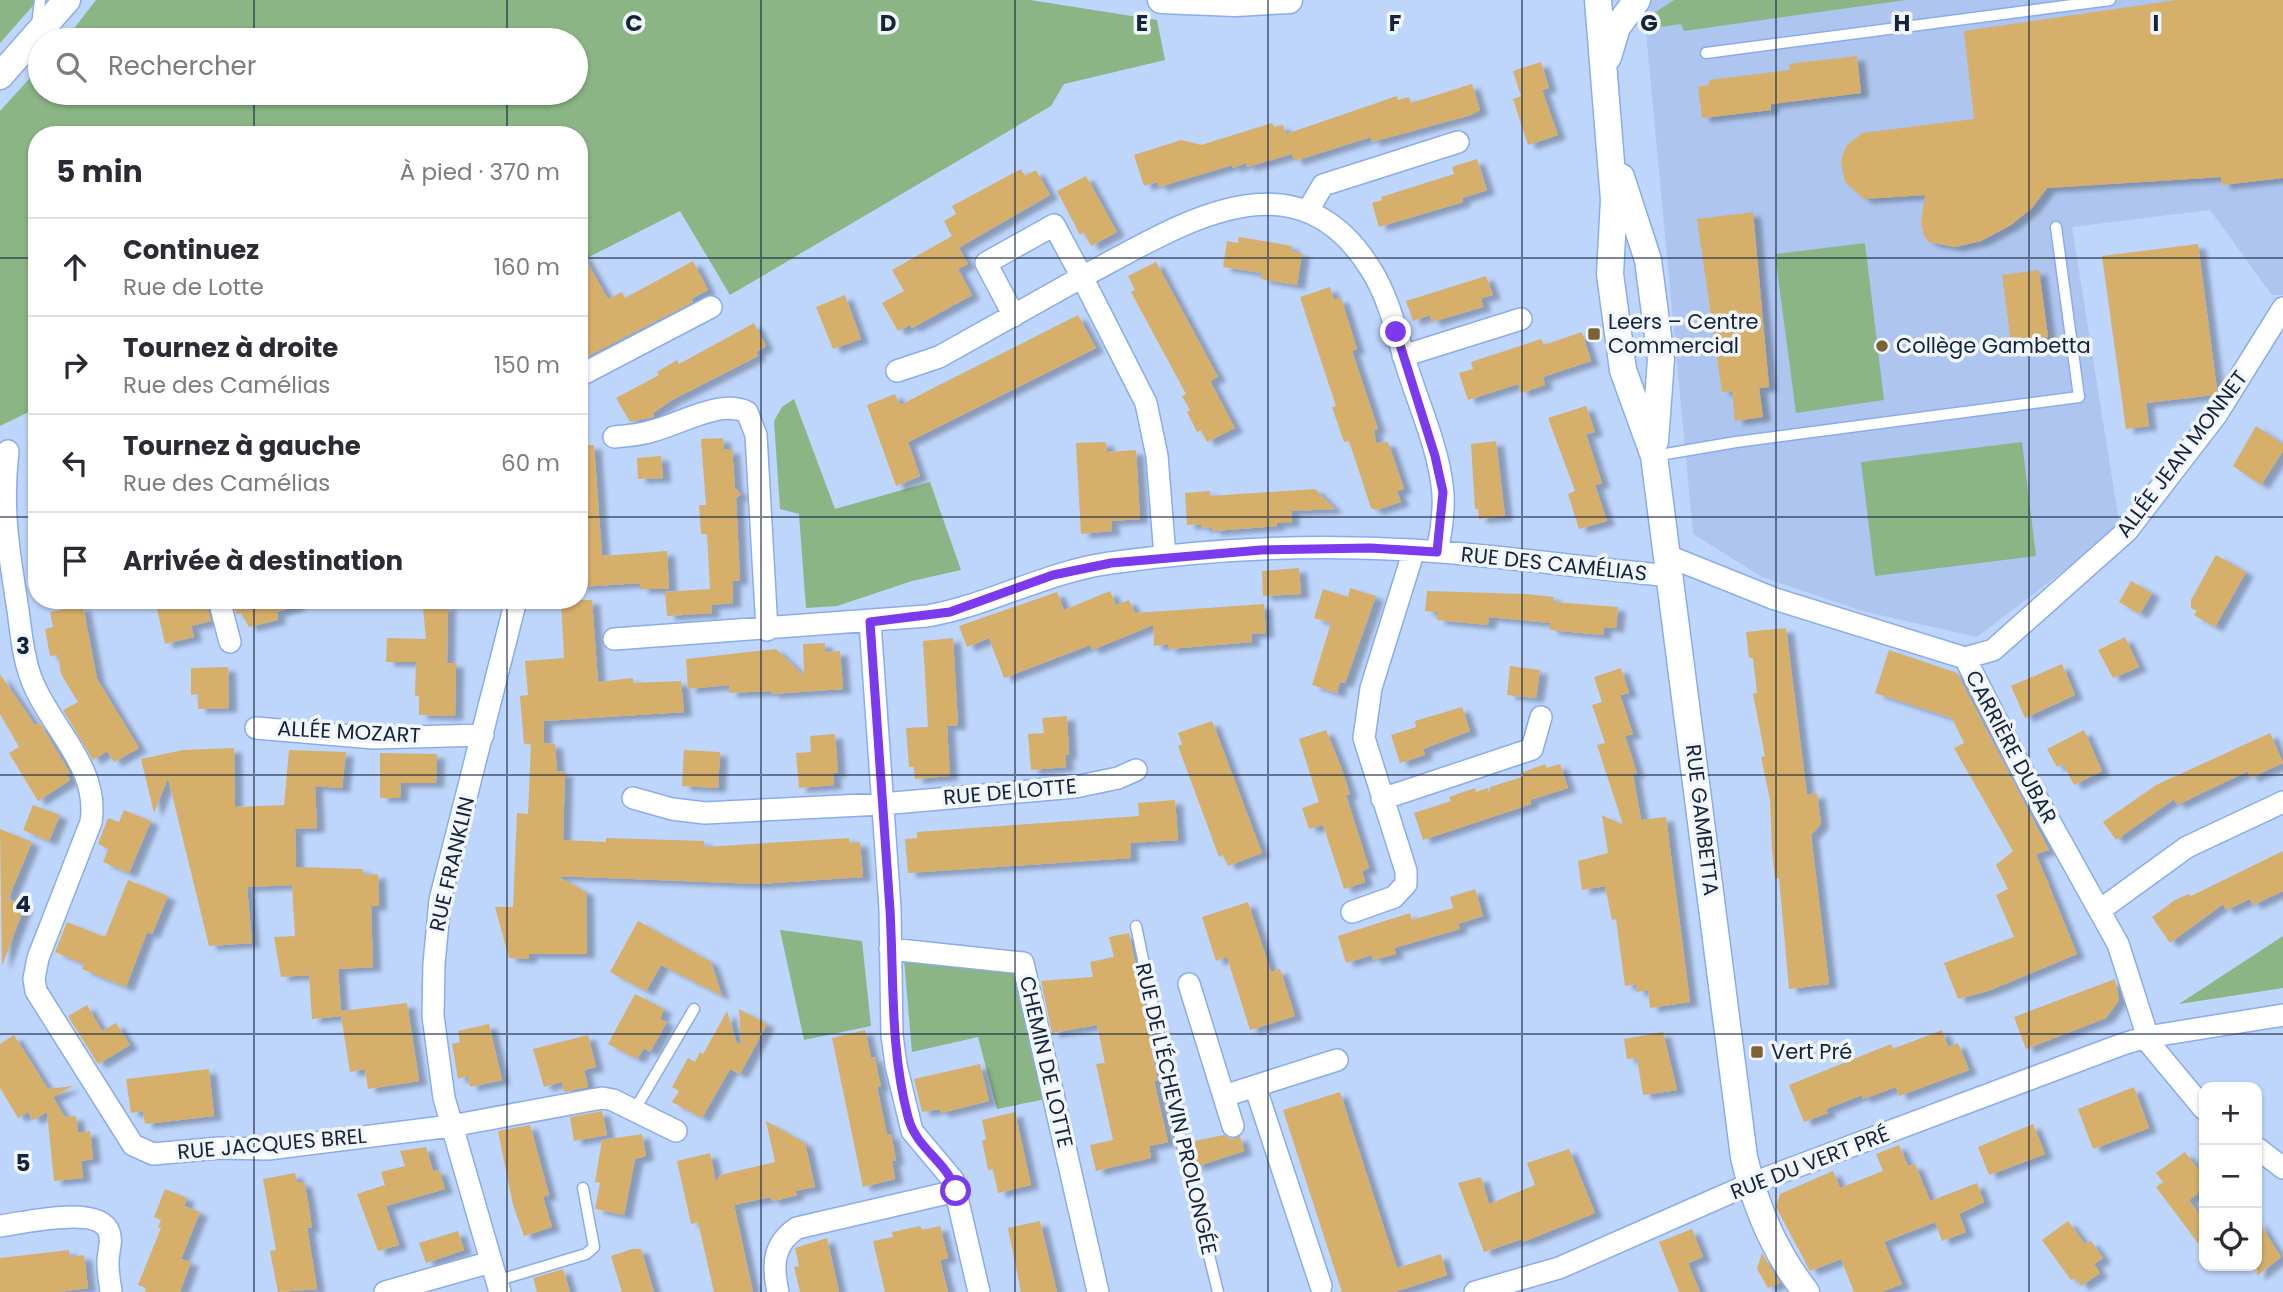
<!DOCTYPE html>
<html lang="fr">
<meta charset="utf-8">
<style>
:root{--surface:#fff;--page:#f7f7f7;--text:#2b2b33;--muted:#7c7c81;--line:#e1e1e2}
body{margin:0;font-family:Poppins,sans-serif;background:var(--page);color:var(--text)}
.controls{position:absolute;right:21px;bottom:21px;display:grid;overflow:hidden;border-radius:14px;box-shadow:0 2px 5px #0004}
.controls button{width:63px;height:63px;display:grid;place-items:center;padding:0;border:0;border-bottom:2px solid var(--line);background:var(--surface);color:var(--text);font:35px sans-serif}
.stop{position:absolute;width:21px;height:21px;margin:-16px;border:5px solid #7c3aed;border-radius:50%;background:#fff}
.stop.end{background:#7c3aed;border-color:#fff;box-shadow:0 2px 7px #0008}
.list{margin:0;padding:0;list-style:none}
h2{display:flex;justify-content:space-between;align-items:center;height:91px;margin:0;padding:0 28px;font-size:30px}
h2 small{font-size:23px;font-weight:400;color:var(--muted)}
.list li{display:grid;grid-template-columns:46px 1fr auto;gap:21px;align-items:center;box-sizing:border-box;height:98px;padding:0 28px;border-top:2px solid var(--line)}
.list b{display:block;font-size:26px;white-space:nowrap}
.list p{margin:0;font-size:23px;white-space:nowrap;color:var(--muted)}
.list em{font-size:23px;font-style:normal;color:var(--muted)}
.icon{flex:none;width:38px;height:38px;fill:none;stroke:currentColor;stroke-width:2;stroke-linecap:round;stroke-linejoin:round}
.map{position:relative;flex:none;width:2283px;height:1292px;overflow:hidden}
.search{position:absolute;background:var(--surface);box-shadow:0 2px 5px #0004;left:28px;top:28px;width:560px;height:77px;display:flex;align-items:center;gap:18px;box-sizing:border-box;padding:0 24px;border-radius:38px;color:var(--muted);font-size:26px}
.panel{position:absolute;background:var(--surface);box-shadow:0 2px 5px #0004;left:28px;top:126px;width:560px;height:483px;border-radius:28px}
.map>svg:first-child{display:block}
.built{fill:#aec6ef}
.green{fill:#8bb584}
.building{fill:#d6af6a;filter:url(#shadow)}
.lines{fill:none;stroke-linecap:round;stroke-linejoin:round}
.service-casing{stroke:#89adeb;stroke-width:13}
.minor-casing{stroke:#89adeb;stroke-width:24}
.tertiary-casing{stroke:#89adeb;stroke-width:29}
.service{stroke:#fff;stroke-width:10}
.minor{stroke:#fff;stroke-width:21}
.tertiary{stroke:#fff;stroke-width:26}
.route{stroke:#7c3aed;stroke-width:9}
.grid{fill:none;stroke:#15233b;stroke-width:2;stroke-opacity:0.55}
.poi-dot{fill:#7d6334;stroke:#f1f5fc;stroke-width:2.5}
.labels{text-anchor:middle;stroke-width:7;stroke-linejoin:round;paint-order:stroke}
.poi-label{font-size:21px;fill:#15233b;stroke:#f1f5fc;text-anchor:start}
.street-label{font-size:21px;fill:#15233b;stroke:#f1f5fc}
.grid-label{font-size:23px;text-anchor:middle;font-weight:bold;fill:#15233b;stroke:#f1f5fc;stroke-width:7;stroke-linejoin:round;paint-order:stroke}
</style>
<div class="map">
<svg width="2283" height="1292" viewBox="0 0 2283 1292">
<defs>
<filter id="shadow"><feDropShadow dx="8" dy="4.5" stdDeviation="2" flood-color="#0004"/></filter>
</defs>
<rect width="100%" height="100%" fill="#bed5fc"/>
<path class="built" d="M1643,0H2283V295H2272L2210,210L2072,227L2120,528L1977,637L1862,611L1762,577L1693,534Z"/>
<path class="green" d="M0,0H38L0,43Z
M96,0H1030L1157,20L1165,60L1064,84L1051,106L730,295L680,211L579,262V135H37V408L0,426V111L40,67V93H576V40H65Z
M1674,0H1906L1684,31L1681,24L1647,29L1654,13Z
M1865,243L1884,400L1796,413L1775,254Z
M794,399L835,509L930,482L961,570L912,581L837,606L806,608L799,514L780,509L774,421L782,407Z
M2022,442L2036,556L1875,576L1861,462Z
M780,930L862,941L871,1026L804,1040Z
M2283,936V988L2179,1004Z
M904,960L1016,972L1046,1099L997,1109L978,1037L912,1052Z"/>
<path class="building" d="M2177,0H2283V178L2222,185L2221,177L2047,188L2032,208L2011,225L1981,241L1955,247L1929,242L1924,236L1921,222L1925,195L1864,199L1845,182L1841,163L1843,154L1847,145L1862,133L1974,119L1964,31Z
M1857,56L1861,93L1771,104V110L1702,118L1698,87L1709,85V80L1790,70L1789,64Z
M1541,62L1549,88L1542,90L1558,135L1528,145L1513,99L1521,96L1513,71Z
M1472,84L1480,110L1471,115L1372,142L1371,137L1295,161L1292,154L1247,167L1246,163L1233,168L1232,165L1159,187L1157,182L1144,186L1134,155L1181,140L1201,145L1272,123L1274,127L1283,125L1286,134L1397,96L1398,100L1409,97L1411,103Z
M1477,159L1487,190L1462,198L1463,202L1379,227L1372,203L1382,200L1381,197L1454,174L1452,167Z
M1021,169L1025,176L1036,170L1050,195L958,248L944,221L956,214L952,206Z
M1086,176L1117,232L1091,246L1084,232L1080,235L1057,191Z
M1753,212L1769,387L1759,388L1763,417L1735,421L1732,391L1722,392L1697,219Z
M952,236L968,264L958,269L972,295L912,328L910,325L898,331L882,303L904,291L892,270Z
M1239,237L1292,246L1291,251L1302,253L1297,285L1261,279L1262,273L1223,267L1227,241L1238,243Z
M2198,244L2217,390L2213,395L2146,403L2149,426L2126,429L2102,256Z
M579,248L608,299L622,292L625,298L693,261L708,290L691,299L693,302L579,361Z
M1156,262L1218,377L1210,381L1235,428L1207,442L1201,430L1197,432L1187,412L1190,410L1182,396L1186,394L1131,292L1135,290L1128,276Z
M2039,270L2048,337L2011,342L2002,275Z
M1486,276L1493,295L1481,298L1483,307L1432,322L1430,315L1413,321L1406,301Z
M1330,287L1334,300L1341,298L1357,349L1352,351L1378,429L1374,430L1376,443L1388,442L1404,489L1397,491L1401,502L1376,510L1371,508L1349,441L1344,442L1332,407L1336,406L1300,297Z
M845,295L861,339L833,349L816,307Z
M1078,315L1096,348L908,442L920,476L896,486L867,405L895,394L900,405Z
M754,323L766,346L756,352L758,356L672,400L653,413L654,417L630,422L616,398L659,375L657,372L677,360L679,364Z
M1582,332L1591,361L1543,377L1545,385L1521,393L1518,384L1468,400L1459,373L1473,369L1471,362L1541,339L1544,345Z
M1586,406L1595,432L1586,434L1602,483L1595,485L1607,521L1579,529L1568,494L1575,491L1548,418Z
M2256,426L2283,444V451L2261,485L2233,466Z
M723,438L724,450L732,449L735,488L741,494L736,498L740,580L733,581V603L711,605L712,613L667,616L665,592L710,589L707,534H701L699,505H706L701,439Z
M1496,441L1505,516L1479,519L1478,509H1475L1471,444Z
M1106,442L1107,452L1136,450L1140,519L1111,521L1112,531L1081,534L1076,443Z
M579,445H594L602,556L667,551L669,589H640V583L579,587Z
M661,456L663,478L638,479L637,458Z
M1315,489L1335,509L1291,511L1292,522L1277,523V526L1213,531L1212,527L1201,528V524L1187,525L1185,493L1210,491V496Z
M2216,555L2246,572L2215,627L2194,615L2197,611L2191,608V600Z
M1299,568L1301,594L1263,596L1262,571Z
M2131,581L2152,593L2140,614L2119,602Z
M1350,588L1376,596L1345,683L1340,682L1337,693L1312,685L1331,623L1314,618L1323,589L1348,597Z
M1110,591L1116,605L1129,600L1135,613L1264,604L1266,633L1251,634L1252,642L1168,649V644L1154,646L1153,625L1092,650L1090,645L1004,678L989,638L967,647L959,626L1057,592L1064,610Z
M1427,591L1524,594L1554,597L1553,602L1618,607L1616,628L1604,627L1603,635L1550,630V623L1489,617L1488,625L1437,620V612L1425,611Z
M155,600H185L186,605L206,600L211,621L191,626L194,637L165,644Z
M233,600H296L297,606L277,612L278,620L249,627L241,613L236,614Z
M561,600H592L598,682L633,678V683L681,681L684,712L544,721V743H540L555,744L557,771L565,772L563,840L606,842V838L704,841V847L849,838V843L860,842L863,877L759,884L557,876L586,892L587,954H529V959L509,958L495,907H513L517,813L528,814L531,744H524L520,696L528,695L525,661L564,658Z
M448,605L447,663H456L455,716L419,715V696H415L416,662H386L387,638L426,639L423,608Z
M83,606L97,679L139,748L114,762L107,751L93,760L63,710L78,702L61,674L58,655L50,656L45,629L53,627L50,612Z
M1786,628L1807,795L1817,793L1821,824L1811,835L1829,984L1789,989L1779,878L1775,879L1772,850L1770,800L1761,757L1765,756L1753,694L1757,693L1753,658H1749L1746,632Z
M2125,637L2139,667L2113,678L2098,650Z
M953,638L958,725L928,727L923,641Z
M825,643V652L840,651L843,689L771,694V691L729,693V685L688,689L686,659L776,649L804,676L803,644Z
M1889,650L1957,673L2049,850L2036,854L2077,954L1988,991L1958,999L1944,963L2014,937L1996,895L2008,889L1996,865L2013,851L1954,748L1964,743L1952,718L1875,693Z
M2062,664L2075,695L2025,718L2011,686Z
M1510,666L1540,670L1536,698L1507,695Z
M228,667L229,708L198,709V694L191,695V668Z
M1621,668L1629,693L1620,695L1633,734L1625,736L1637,773L1633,774L1641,820L1666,817L1690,1002L1650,1008L1648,990L1637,992L1636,984L1625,986L1616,919L1612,920L1605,886L1582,890L1578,861L1608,853L1602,815L1623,825L1597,745L1605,743L1592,705L1602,702L1594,677Z
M0,674L35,725L40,723L70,773L67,774L70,780L38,801L9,753L19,747L0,714Z
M1462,707L1470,731L1423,749L1425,755L1400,763L1391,735L1416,727L1415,721Z
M1067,716L1069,755H1065L1066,767L1031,770L1028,734L1044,733L1042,718Z
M1212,721L1262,853L1228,866L1223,855L1219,857L1178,746L1182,744L1178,733Z
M947,726L950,776L915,779L914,767H909L906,728Z
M1326,730L1341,767L1350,794L1346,795L1369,868L1362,871L1365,882L1344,889L1323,825L1309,829L1302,808L1319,802L1299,739Z
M2084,730L2102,771L2074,785L2063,764L2057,767L2047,749Z
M2270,733L2283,763L2250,778L2248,771L2177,805L2174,799L2116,840L2103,822L2156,785Z
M835,734L838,773H833L834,785L799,788L796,753L811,752L810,736Z
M234,748L235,807L284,805L289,750L346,752L342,788L315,786L317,828L295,829L296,867L363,869V875L378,874L379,906H371L373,967L338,969L341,1011L407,1003L419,1081L368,1089L365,1069L350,1072L341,1016L312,1019L309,975L281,977L274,937L295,936L292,885L247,887L252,943L209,946L168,778L154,813L141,759L183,750Z
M684,750L720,752L718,788L682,786Z
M380,753L437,754L436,783H401L400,798H380Z
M1545,764L1547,768L1560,764L1568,788L1530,800L1531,804L1423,840L1414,813L1451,801L1449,797L1475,788L1476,792L1488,788L1489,794L1490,787L1522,777L1521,773Z
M1175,800L1178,840L1130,843L1131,858L908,873L905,839L917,838V832L1139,816L1138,803Z
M33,805L60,815L49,841L23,830Z
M124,810L151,821L129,873L103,862L108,849L98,844L108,818L119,822Z
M0,829L32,842L8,899L25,905L2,966Z
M2283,851V891L2253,905L2250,899L2226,910L2223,904L2170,943L2152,917L2175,900L2189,894L2191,896Z
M128,880L168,896L152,934L147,932L126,987L82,969L84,964L55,952L67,922L105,937Z
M1475,889L1483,916L1458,924L1450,897Z
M1248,902L1271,972L1280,969L1295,1016L1250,1030L1227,957L1216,961L1202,917Z
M1453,908L1460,929L1394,948L1396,954L1385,957L1373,960L1372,955L1346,963L1338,936L1410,913L1412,920Z
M638,921L711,962L722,996L661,965L646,991L610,972Z
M1129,933L1154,1048L1151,1049L1158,1080L1154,1081L1168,1142L1149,1146L1151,1158L1096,1171L1090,1145L1113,1140L1096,1064L1105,1063L1097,1025L1052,1033L1041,981L1093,977L1090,962L1114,957L1109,937Z
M2115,979L2119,1000L2106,1018L2026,1049L2014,1017Z
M635,994L664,1009L660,1019L667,1022L650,1052L644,1048L637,1059L608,1044Z
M87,1005L102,1031L116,1023L130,1045L98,1064L68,1016Z
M739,1009L767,1024L740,1074L730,1069L702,1118L672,1102L679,1091L672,1087L688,1058L695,1062L700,1052L703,1054L727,1011L737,1044L741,1043Z
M489,1024L502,1080L470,1087L468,1076L458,1079L452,1044L460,1042L458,1031Z
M865,1030L871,1058L875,1057L878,1074L881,1086L877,1087L887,1135L891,1134L896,1160L892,1161L895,1179L863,1187L832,1038Z
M1942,1030L1948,1047L1958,1043L1969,1070L1899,1096L1896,1087L1863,1099L1862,1095L1826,1109L1828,1113L1804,1122L1789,1085L1891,1044L1893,1049Z
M1663,1032L1677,1090L1643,1095L1637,1058L1627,1059L1624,1039Z
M14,1035L48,1089L73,1086L53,1097L65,1117L76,1116L78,1133L90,1131L93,1159L81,1161L83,1178L54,1181L47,1112L33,1120L28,1112L18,1118L0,1088V1044Z
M588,1035L596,1067L584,1070L588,1087L564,1092L562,1082L544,1087L533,1049Z
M980,1064L989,1101L941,1113L940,1109L922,1112L914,1079Z
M209,1069L214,1116L145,1124L143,1111L131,1113L126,1079Z
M2134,1087L2149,1128L2093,1149L2078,1109Z
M1340,1092L1397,1268L1441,1254L1447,1275L1395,1292H1342L1283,1110Z
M602,1111L607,1135L574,1141L570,1117Z
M1015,1112L1031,1185L998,1193L993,1169L988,1170L985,1155L982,1141L986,1139L982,1120Z
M766,1121L805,1143L815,1187L795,1191L797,1195L782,1199L772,1201L771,1197L734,1205L753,1292H714L698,1222L691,1224L677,1161L710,1153L716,1182L720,1175L775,1162Z
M2033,1124L2045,1154L1989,1175L1978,1147Z
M530,1125L549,1195L543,1197L552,1227L524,1236L513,1205L498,1131Z
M642,1134L646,1156L635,1159L624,1215L595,1209L600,1183L595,1182L602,1140Z
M1224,1135L1231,1139L1240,1136L1244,1151L1195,1167L1189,1142Z
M1899,1145L1908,1166L1915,1164L1930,1201L1977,1183L1984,1202L1959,1214L1966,1232L1942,1241L1935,1222L1884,1242L1902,1284L1881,1292H1854L1841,1259L1810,1271L1776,1207L1780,1194L1833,1171L1840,1188L1883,1171L1876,1154Z
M426,1147L433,1171L439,1170L445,1189L386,1206L399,1245L378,1251L357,1194L385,1185L381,1172L405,1166L400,1151Z
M1569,1149L1595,1213L1523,1242L1522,1239L1484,1252L1458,1183L1481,1177L1489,1204L1535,1185L1527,1163Z
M2185,1152L2204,1177V1189L2189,1200L2204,1221V1251L2156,1187L2163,1182L2156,1173Z
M295,1173L297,1182H304L308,1202L312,1228L307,1227L317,1289L278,1292L270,1251L276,1250L263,1179Z
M165,1189L187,1198L184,1206L200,1212L181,1259L191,1262L180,1292H145L146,1288L138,1285L161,1228L158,1227L161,1220L154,1217Z
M2257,1219L2281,1257L2257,1276Z
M1040,1221L1057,1292H1021L1008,1228Z
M2068,1221L2085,1244L2091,1241L2103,1258L2094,1264L2100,1273L2081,1286L2076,1278L2071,1280L2042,1240Z
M920,1226L922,1230L940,1226L948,1258L940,1260L948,1292H885L873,1241L893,1237L892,1232Z
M1692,1229L1703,1257L1688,1263L1700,1292H1679L1659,1242Z
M458,1231L464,1250L426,1263L419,1243Z
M827,1238L839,1292H800L794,1267L799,1266L795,1248Z
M632,1249H641L654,1292H622L611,1256Z
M69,1250L70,1257L84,1255L88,1288L58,1292H0V1258Z
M1762,1253L1780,1283L1768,1288L1757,1269Z
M563,1269L570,1292H537L533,1278Z"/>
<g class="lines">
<defs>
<path id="service" d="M37,25L40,0
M1706,53L2110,0
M1654,456L1736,442L2079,397L2056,227
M1136,926L1181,1141L1218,1292
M634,1111L694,1009
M496,1281L586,1254L594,1247L583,1188"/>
<path id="minor" d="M1307,212L1323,185L1458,142
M1014,316L986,263L1054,225L1082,277C1176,228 1293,146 1370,268C1389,297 1397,335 1407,367C1420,408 1440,452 1443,494C1444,514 1441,533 1437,552
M1403,356L1521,319
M897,371L939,357L1082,277L1146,403L1157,456L1165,556
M579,376L711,307
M614,437C627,436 640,435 652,431C681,424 719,399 747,412L756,435L767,630
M8,451C1,510 9,552 18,610C21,632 23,657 31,678C49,727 100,766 91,822L38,958L34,979L36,991L133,1145L153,1154L219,1148L268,1149L451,1126L602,1098L613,1100L676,1131
M1668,556L1775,599L1965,658L1993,650L2127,531L2217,414L2283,308
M219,600L230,642
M870,622L890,908L892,1035L896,1065L912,1131L953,1180L979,1292
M614,639L927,616C990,605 1046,572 1110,563C1209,549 1312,544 1412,550C1498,555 1584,568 1671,576
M1965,658L2030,786L2118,944L2150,1044L2204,1109
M256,728L374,738L483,735
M633,798L672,809L705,813L882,804L1075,787L1118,778L1136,770
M1382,799L1532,749L1541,717
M2100,910L2187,847L2283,802
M1352,912L1394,897L1406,884V871L1364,738L1371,688L1414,550
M890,949L1023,963L1098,1292
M1189,984L1233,1126
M1255,1086L1321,1286
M1224,1096L1337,1060
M2257,1148L2283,1168
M0,1226C24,1223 99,1204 109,1232C113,1243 107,1253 108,1265C108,1274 110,1283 111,1292
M385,1292L491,1262
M500,1292L444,1098L433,1016L434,964L440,900L516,600
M778,1292C772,1265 773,1244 797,1228L956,1191
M1475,1292L1559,1268L1750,1184L2123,1044L2147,1037L2283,1015"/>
<path id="tertiary" d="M1161,0L1235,3L1289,0
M1598,0L1614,200L1610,274L1623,370L1654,456L1744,1157C1755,1205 1775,1253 1806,1292
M1608,57L1617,27L1637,0
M0,76L67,0
M1621,177L1648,260L1661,359L1655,441"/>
</defs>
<use href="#service" class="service-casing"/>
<use href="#minor" class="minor-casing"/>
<use href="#tertiary" class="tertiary-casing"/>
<use href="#service" class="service"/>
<use href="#minor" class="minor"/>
<use href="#tertiary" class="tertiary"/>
</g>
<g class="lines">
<path class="route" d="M956,1191C947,1161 916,1149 908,1117C890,1048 894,981 890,910C884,814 876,718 870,622L950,612L1053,575L1111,563L1261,550L1370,548L1437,552L1443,492L1435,456L1396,332"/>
</g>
<path class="grid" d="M254,0V40M507,0V40M761,0V1292M1015,0V1292M1268,0V1292M1522,0V1292M1776,0V1292M2029,0V1292M254,93V135M507,93V135M0,258H37M579,258H2283M0,517H37M579,517H2283M254,600V1292M507,600V1292M0,775H2283M0,1034H2283"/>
<g class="poi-dot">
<rect x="1587" y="327" width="14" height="14" rx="3.5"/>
<circle cx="1882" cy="346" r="7"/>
<rect x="1750" y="1045" width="14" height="14" rx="3.5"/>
</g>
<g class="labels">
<g class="poi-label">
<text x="1608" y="329">Leers – Centre<tspan x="1608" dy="24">Commercial</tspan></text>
<text x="1896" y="353">Collège Gambetta</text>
<text x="1771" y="1059">Vert Pré</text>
</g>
<g class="street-label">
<text transform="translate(2182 454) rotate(-53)" y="7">ALLÉE JEAN MONNET</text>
<text transform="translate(1554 564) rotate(6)" y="7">RUE DES CAMÉLIAS</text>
<text transform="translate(349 732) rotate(3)" y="7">ALLÉE MOZART</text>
<text transform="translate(2011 747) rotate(62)" y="7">CARRIÈRE DUBAR</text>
<text transform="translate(1010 792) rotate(-5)" y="7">RUE DE LOTTE</text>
<text transform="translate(1702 820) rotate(83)" y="7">RUE GAMBETTA</text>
<text transform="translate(452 864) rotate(-77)" y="7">RUE FRANKLIN</text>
<text transform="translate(1046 1062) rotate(77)" y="7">CHEMIN DE LOTTE</text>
<text transform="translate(1176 1109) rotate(77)" y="7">RUE DE L'ÉCHEVIN PROLONGÉE</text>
<text transform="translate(272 1144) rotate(-5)" y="7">RUE JACQUES BREL</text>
<text transform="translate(1810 1163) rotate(-21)" y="7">RUE DU VERT PRÉ</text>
</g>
</g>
<g class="grid-label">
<text x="634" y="31">C</text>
<text x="888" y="31">D</text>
<text x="1142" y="31">E</text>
<text x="1395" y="31">F</text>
<text x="1649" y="31">G</text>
<text x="1902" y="31">H</text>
<text x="2156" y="31">I</text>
<text x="23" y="654">3</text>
<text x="23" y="912">4</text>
<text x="23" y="1171">5</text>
</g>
</svg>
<div class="controls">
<button>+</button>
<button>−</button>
<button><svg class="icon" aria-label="locate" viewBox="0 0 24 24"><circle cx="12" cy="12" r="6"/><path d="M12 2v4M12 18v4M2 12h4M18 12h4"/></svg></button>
</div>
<div class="stop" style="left:956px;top:1191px"></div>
<div class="stop end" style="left:1396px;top:332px"></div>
<div class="search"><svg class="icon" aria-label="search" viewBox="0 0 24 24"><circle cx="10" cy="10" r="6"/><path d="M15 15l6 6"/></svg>Rechercher</div>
<section class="panel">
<h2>5 min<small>À pied · 370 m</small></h2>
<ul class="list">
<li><svg class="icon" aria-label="ahead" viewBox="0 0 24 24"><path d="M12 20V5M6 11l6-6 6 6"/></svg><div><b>Continuez</b><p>Rue de Lotte</p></div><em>160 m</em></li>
<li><svg class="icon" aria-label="right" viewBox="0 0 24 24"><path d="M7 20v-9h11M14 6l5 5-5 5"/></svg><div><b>Tournez à droite</b><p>Rue des Camélias</p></div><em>150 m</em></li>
<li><svg class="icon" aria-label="left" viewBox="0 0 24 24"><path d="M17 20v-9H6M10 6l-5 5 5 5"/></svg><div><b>Tournez à gauche</b><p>Rue des Camélias</p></div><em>60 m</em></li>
<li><svg class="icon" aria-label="arrive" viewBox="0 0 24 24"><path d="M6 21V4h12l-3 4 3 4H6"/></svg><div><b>Arrivée à destination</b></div></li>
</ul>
</section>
</div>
